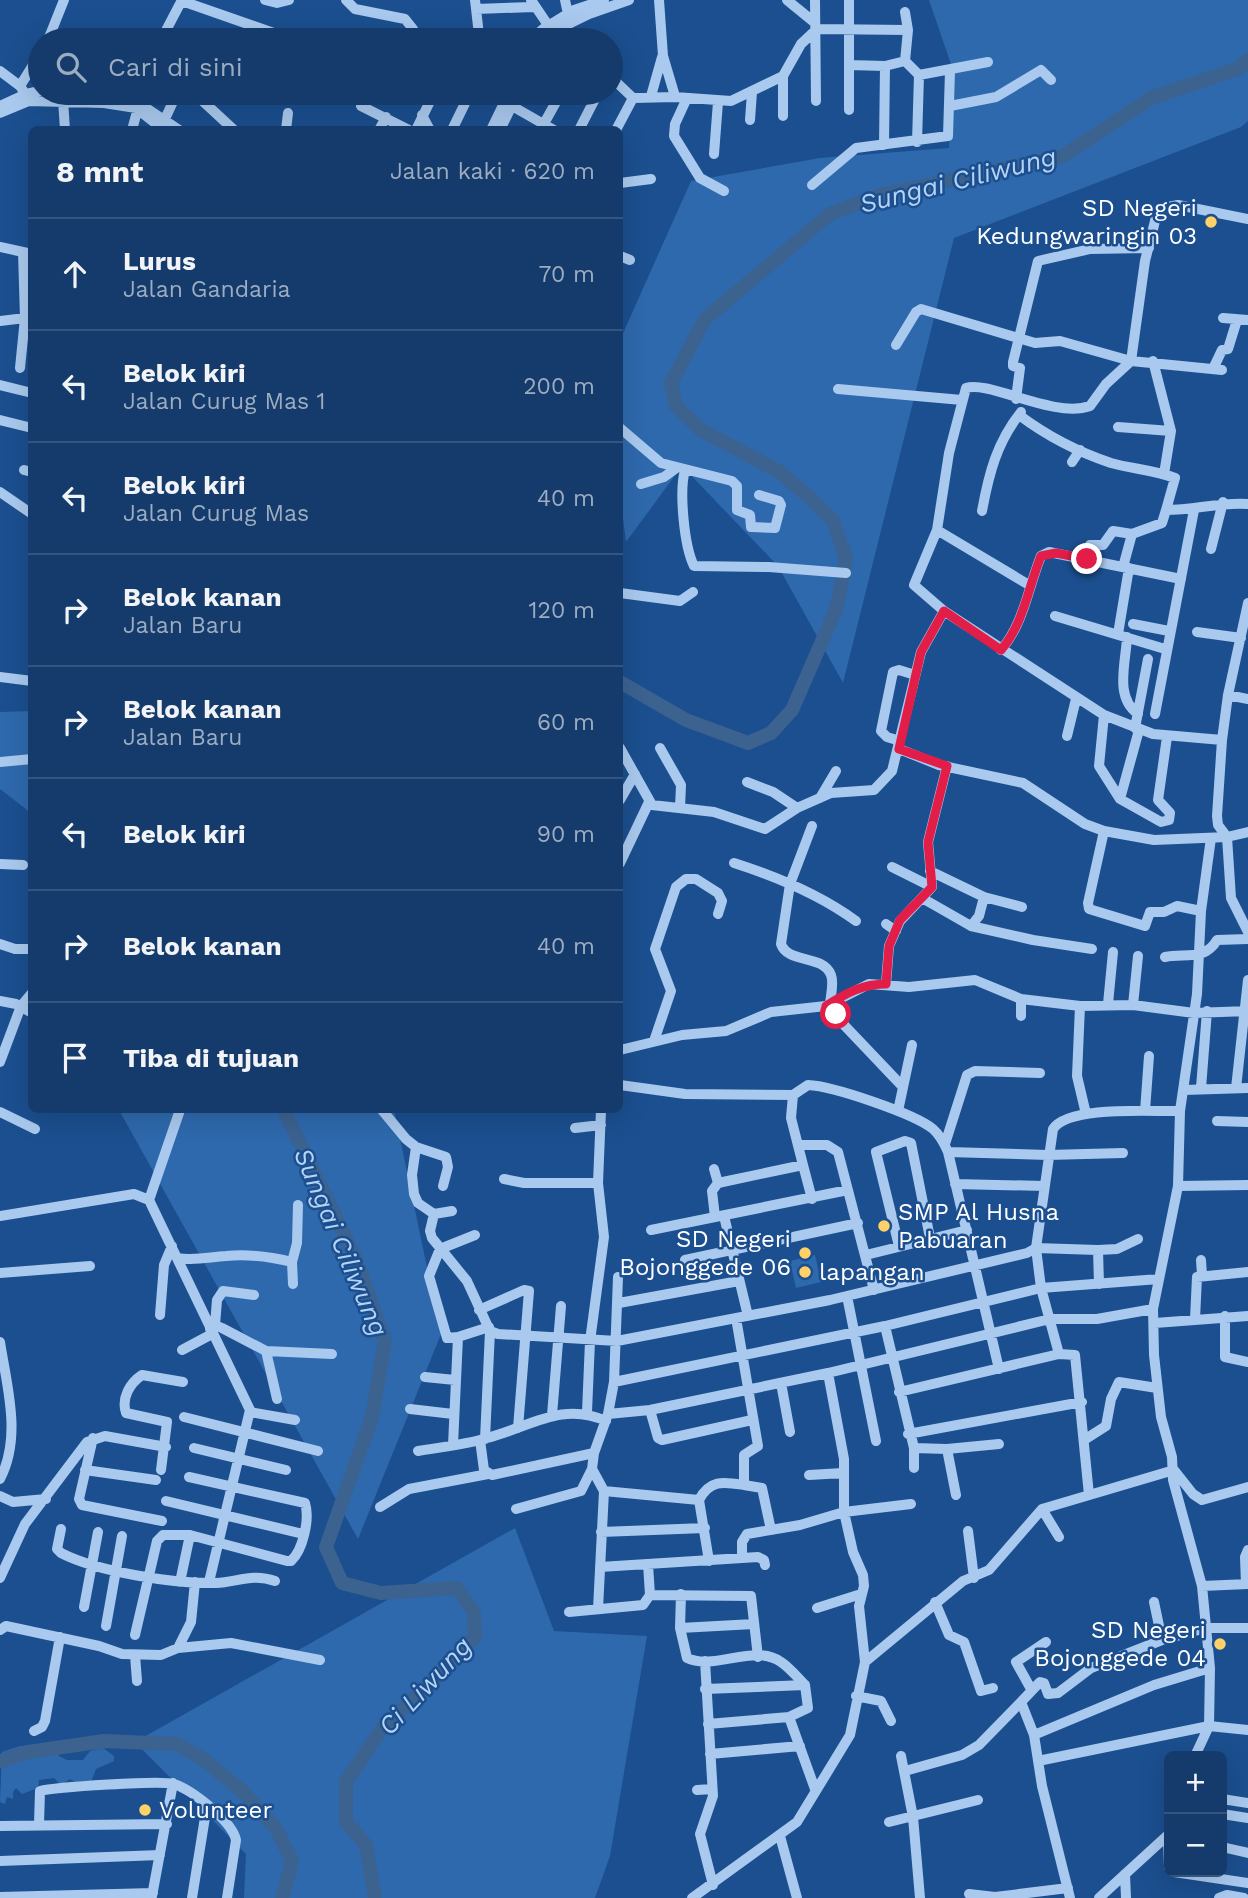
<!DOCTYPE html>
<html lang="id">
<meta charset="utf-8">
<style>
:root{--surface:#143b6b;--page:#214673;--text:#f1f3f6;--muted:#9dadc1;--line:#33557e}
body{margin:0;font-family:"Work Sans",sans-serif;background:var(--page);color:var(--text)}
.controls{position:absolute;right:21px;bottom:21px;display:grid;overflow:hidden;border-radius:10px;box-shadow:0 7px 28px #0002}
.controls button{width:63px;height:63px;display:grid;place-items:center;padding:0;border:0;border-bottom:2px solid var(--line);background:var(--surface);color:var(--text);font:35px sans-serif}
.stop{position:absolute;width:21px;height:21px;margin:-16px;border:5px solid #e11d48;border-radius:50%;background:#fff}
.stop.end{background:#e11d48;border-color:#fff;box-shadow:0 2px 7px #0008}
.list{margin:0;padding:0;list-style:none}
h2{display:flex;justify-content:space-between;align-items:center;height:91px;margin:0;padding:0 28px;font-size:30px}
h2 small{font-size:23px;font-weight:400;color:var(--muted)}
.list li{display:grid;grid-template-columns:46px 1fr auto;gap:21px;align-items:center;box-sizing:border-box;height:112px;padding:0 28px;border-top:2px solid var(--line)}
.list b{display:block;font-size:26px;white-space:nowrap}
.list p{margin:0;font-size:23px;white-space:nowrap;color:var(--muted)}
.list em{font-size:23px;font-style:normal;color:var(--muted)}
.icon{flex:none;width:38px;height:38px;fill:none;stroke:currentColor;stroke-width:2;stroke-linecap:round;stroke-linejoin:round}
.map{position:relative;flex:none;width:1248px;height:1898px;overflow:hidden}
.search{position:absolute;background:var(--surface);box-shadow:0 7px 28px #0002;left:28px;top:28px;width:595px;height:77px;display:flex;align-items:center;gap:18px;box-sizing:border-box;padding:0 24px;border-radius:38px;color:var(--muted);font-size:26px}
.panel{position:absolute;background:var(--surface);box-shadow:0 7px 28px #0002;left:28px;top:126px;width:595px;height:987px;border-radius:10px}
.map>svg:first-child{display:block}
.green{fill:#2e69ad}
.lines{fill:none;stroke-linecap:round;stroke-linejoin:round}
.river{stroke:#3c6290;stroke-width:14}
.minor{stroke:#a9c9ee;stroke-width:10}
.route{stroke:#e11d48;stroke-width:9}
.poi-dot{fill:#ffd166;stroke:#1b4f8f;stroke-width:2.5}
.labels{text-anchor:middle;stroke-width:5;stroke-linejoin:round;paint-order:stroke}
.poi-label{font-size:24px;fill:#fff;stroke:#1b4f8f;text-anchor:end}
.water-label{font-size:26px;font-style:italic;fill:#b5d3f5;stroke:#1b4f8f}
</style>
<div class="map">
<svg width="1248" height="1898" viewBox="0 0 1248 1898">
<rect width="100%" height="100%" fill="#1b4f8f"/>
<path class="green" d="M929,0H1248V121L1241,127L954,238L843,683L778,566L682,466L626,542L620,494V340L691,181L820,158L949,148L953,70Z
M31,711V813L0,789V712Z
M119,1110H394L441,1334L358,1539Z
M815,1255L821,1282L796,1288L790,1261Z
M515,1528L554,1631L647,1636L610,1856L595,1898H244L246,1854L135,1742Z
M51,1744L56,1746L59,1756L67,1760H83L90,1751L103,1748L114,1756V1761L96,1769L91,1782H75L70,1779L61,1785L54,1778L39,1780L38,1788L22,1794L16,1788L13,1792V1799L7,1797L5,1804L0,1802L2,1752L20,1746Z"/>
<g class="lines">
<path class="river" d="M620,682L686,720L748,743L771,733L792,710L837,607L846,558L833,521L810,498L780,472L701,430L676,406L671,383L705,319L830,214L880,195L1063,156L1151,98L1240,68L1248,60
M284,1110L355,1257L385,1341L372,1417L326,1547L342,1583L381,1593L457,1588L474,1612L475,1636L445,1670L383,1727L346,1782V1822L366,1845L375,1898
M0,1761L28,1752L104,1741L177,1744L203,1759L243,1792L276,1828L292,1861L282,1898"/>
<path class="minor" d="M265,0L277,3L289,0
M346,0L355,9L405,19L413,29L415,40
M475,0L479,35L483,40H497
M531,0L548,25
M565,0L568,14
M659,0L663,56L674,93
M787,0L814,22
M815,0L816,101
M182,1L288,38
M476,9L533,7
M905,12L908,30
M543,29L574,10L604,0
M167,32L185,40
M548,34L589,14L629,0
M549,34L563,36L568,40
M48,40L64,0
M161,40L182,0
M541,40L537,34L543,29L548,34L544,40
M905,61L919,75L917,142
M849,65L885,66L905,61
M0,71L20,86L28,98
M919,75L988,62
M783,76V116
M611,77L633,98L675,97L731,101L783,76L801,44L817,29L908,30L905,61
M20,86L40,54
M79,93L131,98L179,130
M194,93L234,130
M412,93L428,102
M651,96L662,57
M687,98L675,124L674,136L700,178L724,191
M63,100L65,130
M0,106L26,94L40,91
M361,106L409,130
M512,106L554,130
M950,106L996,97L1041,70L1051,80
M849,110V0
M0,113L29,101L104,103L136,108L164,130
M422,115L430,130
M165,119L177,93
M750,120L752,92
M541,129L561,93
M132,130L142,93
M286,130L288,113
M379,130L386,117
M416,130L434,93
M452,130L470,93
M491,130L509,93
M500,130L518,93
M579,130L598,93
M616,130L633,98
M884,145L885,66
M714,154L718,102
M620,183L651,179
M812,185L856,148L948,136L950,71
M0,247L32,254
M620,256L630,260
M1223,318L1248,320
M0,321L25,318
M896,345L916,312L921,309L1035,343L1060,341L1131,361L1222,370
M1153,361L1171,431L1164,474
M20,368L25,318L23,252
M1213,369L1222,350L1228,349L1237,320
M0,385L32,393
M838,389L962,400
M1016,399L1020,368L1013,366V362L1038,261L1090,249L1149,248
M1019,415C1047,436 1078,452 1111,463C1132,469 1154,470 1175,478L1166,510
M0,420L32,428
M1118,427L1171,431
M620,428L661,463L732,481L737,486V510L750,515L751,527L775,528L781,505L779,501L759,495
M1072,462L1080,450
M24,470L32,472
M685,470C679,491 684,546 694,566L769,567L846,573
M641,484L664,477L675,469
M0,492L32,514
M982,511C989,473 997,442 1021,412
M937,530L1029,585
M1211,549L1223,502
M1087,559L1090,545H1103L1113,531L1132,534
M1123,567L1132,534L1162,523L1166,510C1195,510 1220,502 1248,504
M620,593L680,601L693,592
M944,611L914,585L937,530L949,453L966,388C989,380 1054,419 1090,406L1106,384L1131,361L1145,261L1158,209L1178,205L1248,219
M1055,616L1165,649
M1133,624L1169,631
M1197,632L1241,638
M1118,634L1129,568
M1127,637C1126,663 1114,697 1138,714
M1001,650C1024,623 1028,588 1041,556L1049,552L1181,579
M0,677L32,681
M1228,695L1248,699
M1155,714L1194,510
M1104,715L1099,766L1120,799L1161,822L1169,820L1170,813L1158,800L1167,737
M1135,728L1148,659
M1067,736L1076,699
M1222,740L1217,816L1218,825L1227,837
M900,741L887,737L881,731L893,672L899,670L915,675
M620,748L652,805L714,812L765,829L797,808L831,793L874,790L892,771L921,652L944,611L1104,715L1153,734L1222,740L1228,695L1248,603
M660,748L681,785L680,808
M899,749L939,765L1023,783L1085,824L1104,831L1154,840L1227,837
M0,762L32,759
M747,782L773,792L797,808
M820,798L836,771
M1120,799L1139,730
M620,800L635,774
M812,826L790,884L781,944C788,964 823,954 831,975C834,983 831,995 830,1003
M1104,831L1088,903L1089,909L1145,926L1150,912H1164L1177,906L1201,911
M1248,832L1227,837L1231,898L1248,932
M620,863L649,802
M734,863C778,877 819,894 856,921
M0,864L23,865
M892,867L932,887
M930,871L984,897L979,916L971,926L1033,940L1092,949
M984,897L1022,907
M922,898L971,926
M886,924L896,931
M0,944L15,949H32
M1165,957C1185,953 1205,961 1217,940L1248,939
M886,984L889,946L900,921L932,887L928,842L947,766
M0,1001L16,1004L32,1013
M1108,1004L1113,952
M1133,1005L1138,956
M826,1006L903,1087
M1080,1006L1077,1076L1086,1114
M1021,1016V999
M654,1041L671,991L655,949L676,887L686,879H696L718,893L722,901L718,914
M620,1050L682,1035L726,1031L771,1012L826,1006L869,984L909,987L975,980L1021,999L1080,1006L1133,1005L1194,1013L1248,1011
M0,1062L21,1006L32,993
M620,1085L685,1094L793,1095
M1201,1088L1207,1011
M1236,1088L1248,980
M1184,1090L1248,1088
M382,1110L406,1139L416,1147L412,1175L414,1194L418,1203L434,1214L430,1231L432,1238L467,1281L490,1331L498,1334L617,1341L830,1300L1027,1253L1036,1248
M898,1111L912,1045
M1145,1111L1149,1056
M1180,1111L1178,1186L1153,1309L1154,1355L1161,1417L1172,1457L1173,1480L1202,1586L1210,1668L1209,1726L1195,1756
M0,1112L35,1129
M1217,1121L1248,1122
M575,1128L601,1125
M945,1144L967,1075L975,1071L1040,1073
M798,1145H827L838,1152L874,1290
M416,1147L446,1157L448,1167L443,1186
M948,1152L1048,1155L1123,1153
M803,1165L791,1118L793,1095L808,1085C833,1086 915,1114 933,1129C940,1135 944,1143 948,1152L999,1369
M714,1169L718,1183
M504,1179L524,1183H598
M955,1184L1044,1186
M1178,1186L1248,1185
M149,1200L180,1110
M434,1214L452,1211
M0,1216L134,1194L149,1200L250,1410L209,1582
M724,1216L748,1316
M715,1217L712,1191L718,1183L803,1165L812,1199
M651,1230L848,1190
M899,1246L876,1152L905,1141L911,1143L930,1238
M1036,1248L1098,1250L1099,1284
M1098,1250L1117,1249L1138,1239
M866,1255L967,1230
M177,1258C195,1261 209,1257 226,1256C247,1254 272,1257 292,1262L293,1284
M685,1260L858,1223
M1201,1260L1202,1275
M292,1262L297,1243L298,1205
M0,1273L90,1266
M847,1296L876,1441
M619,1303L739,1281
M479,1310L524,1290L529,1291L518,1428
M160,1315L164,1265L172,1246
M1225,1316V1357L1248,1362
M736,1318L758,1446L744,1455V1485L762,1488L771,1530
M1195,1319L1197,1277L1248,1272
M1155,1323L1248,1316
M215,1325L217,1300L223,1291L254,1295
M885,1326L914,1448V1468
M210,1329L215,1325L222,1328L266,1351L332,1354
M458,1337L489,1327
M0,1342C7,1387 22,1437 0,1479
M182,1350L212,1334
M266,1351L277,1399
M1059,1354L1041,1288L1036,1248L1053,1129C1069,1105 1153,1112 1180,1111L1197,994L1201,911L1211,838
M828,1373L844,1459V1512L853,1552L863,1575L864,1586L859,1606L865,1662
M425,1377L455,1380
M614,1382L885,1326L1041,1288L1159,1279
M781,1383L790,1432
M899,1392L1059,1354L1075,1355L1089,1495
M410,1409L453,1414
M650,1410L658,1438L662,1440L752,1420
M250,1412L295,1420
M587,1412L590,1341L604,1237L598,1183L601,1110
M608,1414L650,1410L828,1373L1050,1319H1097L1153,1309
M552,1415L561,1306
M184,1417L318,1451
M908,1434L1082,1402
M93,1438L79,1499L82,1505L162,1521
M485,1439L490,1331
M480,1440L484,1470L492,1475L594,1453
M1084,1440L1106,1426L1111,1399L1119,1382L1157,1388
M453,1445L458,1337L447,1338L429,1276L440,1249L475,1235
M194,1448L286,1470
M914,1448L947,1449L999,1444
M947,1449L956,1495
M418,1451C441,1447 465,1445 487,1438C530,1427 562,1401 606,1421
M85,1470L156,1480
M161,1470L167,1422L126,1413C121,1398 130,1383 142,1375L183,1382
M1174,1470L1193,1494L1202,1500L1248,1487
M809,1475L843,1473
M604,1491L699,1500L709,1561
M0,1496L13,1502L46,1499
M699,1500C710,1479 724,1482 744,1485
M166,1501L303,1534
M380,1507L409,1489L488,1474
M516,1509L581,1491L592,1469
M1042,1509L1059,1537
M61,1529L57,1549L61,1553C98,1572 175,1584 216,1583C237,1582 253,1573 275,1581
M968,1531L974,1578
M601,1532L705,1528
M742,1557V1542L747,1534L800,1525L844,1512L911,1504
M600,1567L758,1557L764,1560L765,1565
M0,1578L25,1524L87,1442L105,1436L166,1447
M180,1582L190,1535
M1246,1584L1245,1557L1248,1550
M1202,1586L1248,1584
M681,1594L680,1628L687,1658C714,1671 755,1643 781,1662C790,1668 798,1678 805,1685
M650,1595L751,1596L758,1657
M935,1602L949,1635L964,1642L981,1691L993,1688
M1154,1602L1162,1640
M84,1607L98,1532
M817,1608L861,1594
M598,1609L604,1491L592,1469L594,1453L608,1414L614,1382L618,1277
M569,1612L643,1605L650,1595L648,1564
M106,1626L122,1536
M680,1628L754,1624
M0,1630L6,1626L99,1646L122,1654L161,1655L178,1648L231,1643L320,1660
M135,1635L157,1541L163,1535H190L287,1561H291C303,1550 310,1519 305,1503L189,1477
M178,1648L191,1622L195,1582
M135,1655L137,1681
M705,1661L713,1796L700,1834L713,1885
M705,1689L805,1685L808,1708L789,1717L815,1789
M1031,1689L1016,1662L1046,1642
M856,1696L881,1701L891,1721
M708,1724L789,1717
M34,1731L42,1727L45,1721L60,1637
M1034,1735L1154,1685L1210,1668
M710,1754L800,1746
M901,1756L913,1817L920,1898
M1038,1761L1209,1726L1248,1730
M905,1771L962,1755L979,1745L1021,1702
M697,1790L712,1789
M1222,1799L1248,1803
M1222,1814L1248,1818
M889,1822L978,1800
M39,1824L40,1791C55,1787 162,1780 174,1784C192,1790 232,1821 236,1840L227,1898
M0,1826L167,1824
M780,1836L797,1898
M1168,1836L1169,1867
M1222,1847L1248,1853
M0,1861L160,1855
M1174,1872L1248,1883
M1125,1874L1126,1898
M969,1894L995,1897L1068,1888
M152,1896L173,1783
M0,1897L153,1893
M192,1898L207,1805
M692,1898L797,1822L850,1735L865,1662L963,1581L989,1570L1042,1509L1174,1470
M1070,1898L1042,1786L1034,1735L1021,1702L1040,1682L1044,1683L1048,1694L1058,1693L1091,1668L1162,1640L1206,1628H1248
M1099,1898L1169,1834
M1219,1898L1227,1895L1244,1898"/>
</g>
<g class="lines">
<path class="route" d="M836,1014L826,1006C846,993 863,984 886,984L889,946L900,920L932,887L928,842L947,766L899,749L921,652L944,611L1001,650C1024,623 1028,588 1041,556L1056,553L1087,559"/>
</g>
<g class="poi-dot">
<circle cx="1211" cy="222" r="7"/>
<circle cx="884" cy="1226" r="7"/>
<circle cx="805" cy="1253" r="7"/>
<circle cx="805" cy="1272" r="7"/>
<circle cx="1220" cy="1644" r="7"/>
<circle cx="145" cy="1810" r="7"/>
</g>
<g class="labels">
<g class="poi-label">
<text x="1197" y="216">SD Negeri<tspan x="1197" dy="28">Kedungwaringin 03</tspan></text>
<text x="898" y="1220" text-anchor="start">SMP Al Husna<tspan x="898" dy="28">Pabuaran</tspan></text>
<text x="791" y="1247">SD Negeri<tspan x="791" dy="28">Bojonggede 06</tspan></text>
<text x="819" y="1280" text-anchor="start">lapangan</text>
<text x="1206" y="1638">SD Negeri<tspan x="1206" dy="28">Bojonggede 04</tspan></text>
<text x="159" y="1818" text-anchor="start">Volunteer</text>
</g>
<g class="water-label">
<text transform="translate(958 180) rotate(-14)" y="9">Sungai Ciliwung</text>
<text transform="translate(341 1242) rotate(67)" y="9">Sungai Ciliwung</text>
<text transform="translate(425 1686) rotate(-47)" y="9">Ci Liwung</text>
</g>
</g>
</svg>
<div class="controls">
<button>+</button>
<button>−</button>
</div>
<div class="stop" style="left:836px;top:1014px"></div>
<div class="stop end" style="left:1087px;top:559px"></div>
<div class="search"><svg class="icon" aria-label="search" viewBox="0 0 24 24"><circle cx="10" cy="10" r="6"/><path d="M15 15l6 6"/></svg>Cari di sini</div>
<section class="panel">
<h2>8 mnt<small>Jalan kaki · 620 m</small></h2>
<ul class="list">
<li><svg class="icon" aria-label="ahead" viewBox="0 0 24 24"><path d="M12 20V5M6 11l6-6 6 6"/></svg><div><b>Lurus</b><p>Jalan Gandaria</p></div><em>70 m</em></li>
<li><svg class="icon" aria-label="left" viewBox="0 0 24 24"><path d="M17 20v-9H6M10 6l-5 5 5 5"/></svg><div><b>Belok kiri</b><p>Jalan Curug Mas 1</p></div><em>200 m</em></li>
<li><svg class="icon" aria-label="left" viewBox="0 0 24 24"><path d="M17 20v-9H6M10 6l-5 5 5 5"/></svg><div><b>Belok kiri</b><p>Jalan Curug Mas</p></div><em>40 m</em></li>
<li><svg class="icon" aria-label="right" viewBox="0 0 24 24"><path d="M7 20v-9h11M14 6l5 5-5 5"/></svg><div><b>Belok kanan</b><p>Jalan Baru</p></div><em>120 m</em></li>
<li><svg class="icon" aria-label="right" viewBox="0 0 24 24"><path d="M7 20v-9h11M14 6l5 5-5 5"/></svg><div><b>Belok kanan</b><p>Jalan Baru</p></div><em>60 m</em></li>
<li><svg class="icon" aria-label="left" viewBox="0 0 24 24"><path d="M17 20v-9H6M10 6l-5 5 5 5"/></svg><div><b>Belok kiri</b></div><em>90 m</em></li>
<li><svg class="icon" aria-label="right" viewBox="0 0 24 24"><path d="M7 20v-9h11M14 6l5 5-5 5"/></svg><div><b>Belok kanan</b></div><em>40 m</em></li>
<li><svg class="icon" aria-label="arrive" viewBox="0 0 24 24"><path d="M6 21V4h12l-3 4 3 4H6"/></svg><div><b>Tiba di tujuan</b></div></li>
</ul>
</section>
</div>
